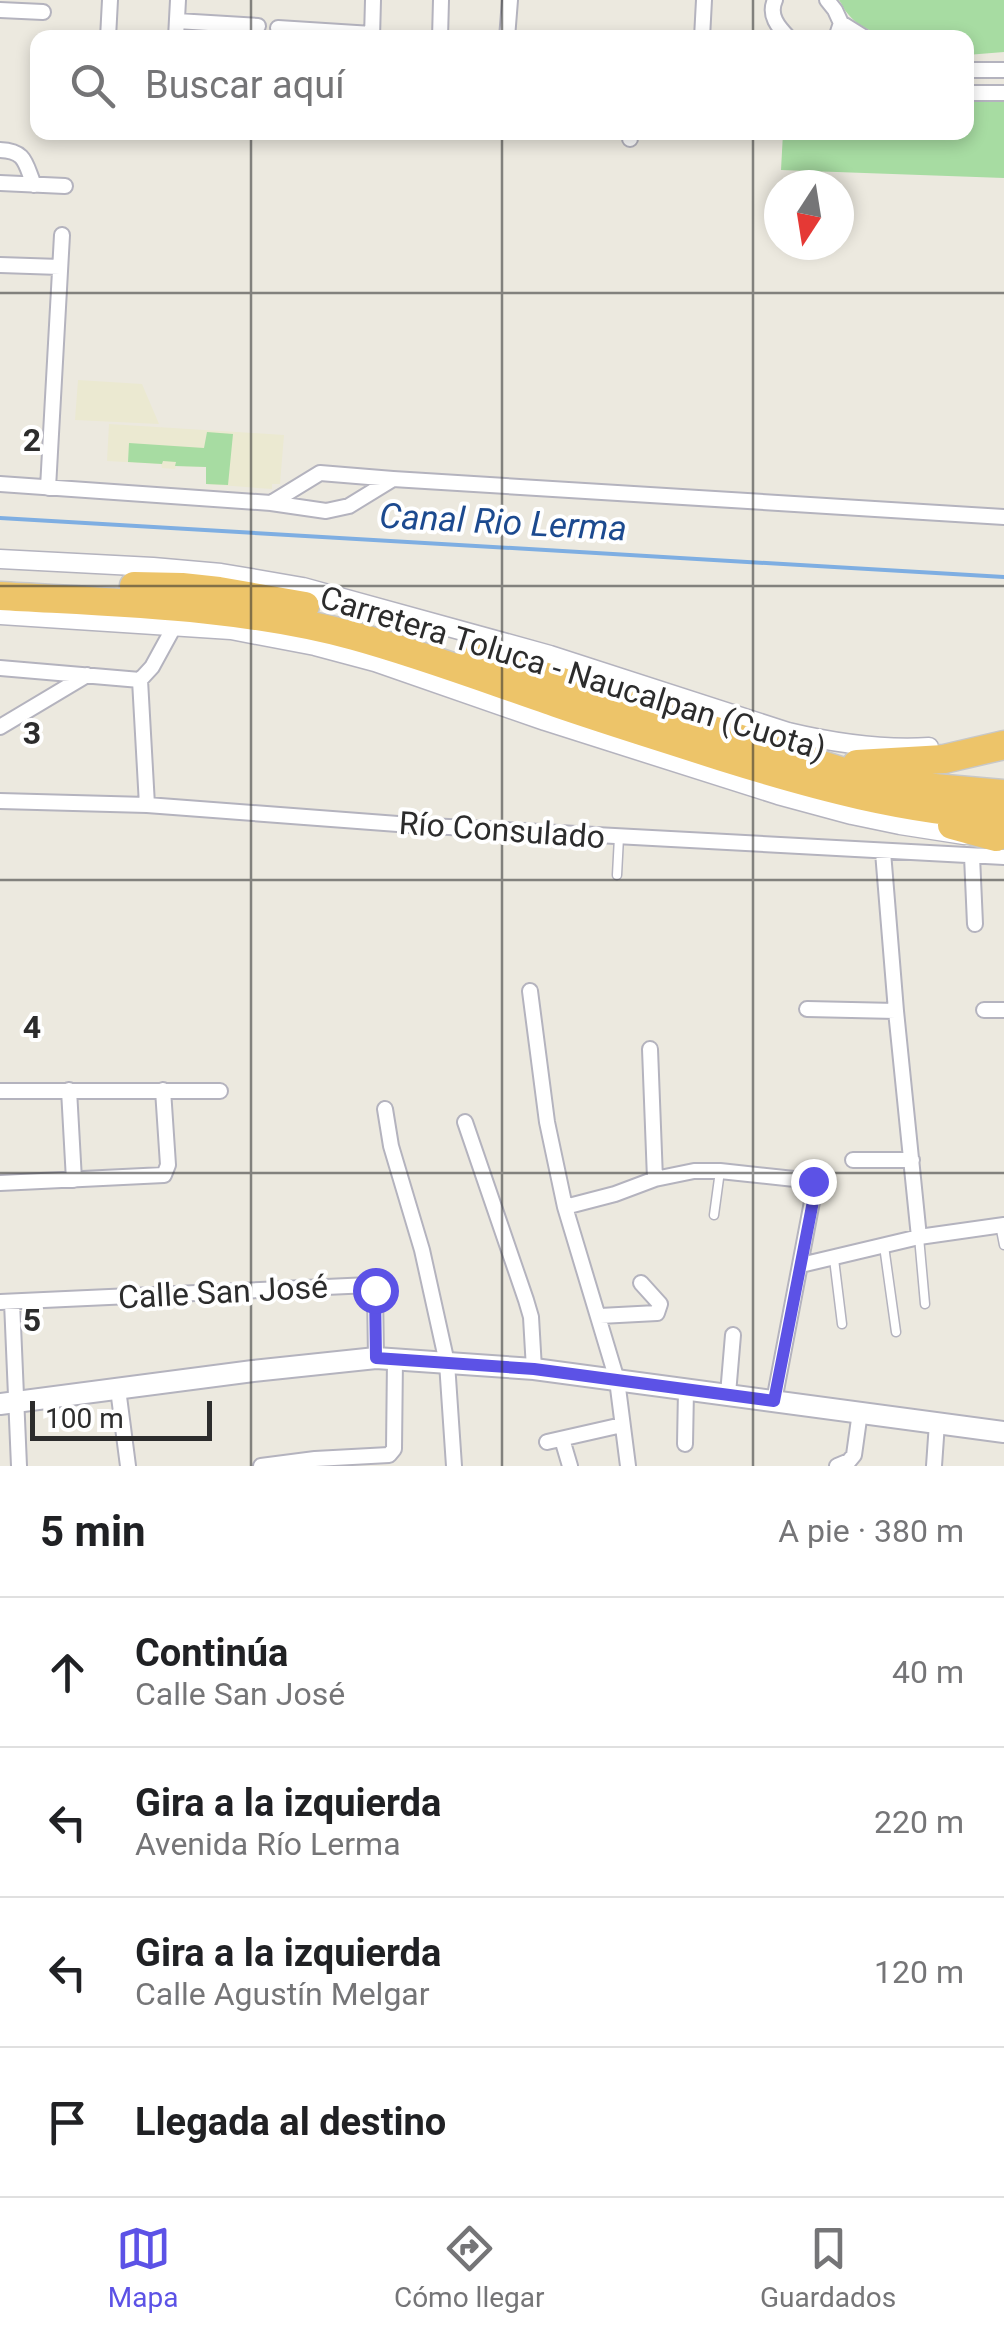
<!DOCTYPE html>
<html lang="es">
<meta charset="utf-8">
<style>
:root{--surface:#fff;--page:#f2f2f2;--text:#202124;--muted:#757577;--line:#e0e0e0;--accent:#5c52e6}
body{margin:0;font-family:Roboto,sans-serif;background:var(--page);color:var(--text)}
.compass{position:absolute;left:764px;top:170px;width:90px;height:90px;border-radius:50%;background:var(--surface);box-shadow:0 5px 15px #0003;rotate:192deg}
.scale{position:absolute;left:30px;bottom:25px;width:182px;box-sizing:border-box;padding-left:10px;border:5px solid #2c2c2c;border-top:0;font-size:28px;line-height:35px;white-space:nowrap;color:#2c2c2c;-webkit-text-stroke:8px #fff;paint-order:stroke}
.stop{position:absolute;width:30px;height:30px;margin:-22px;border:8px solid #5c52e6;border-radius:50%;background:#fff}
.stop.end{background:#5c52e6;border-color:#fff;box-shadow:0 2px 10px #0008}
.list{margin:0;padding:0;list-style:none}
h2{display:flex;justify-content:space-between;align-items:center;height:130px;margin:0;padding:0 40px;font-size:42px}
h2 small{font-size:32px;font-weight:400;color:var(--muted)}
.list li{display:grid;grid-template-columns:65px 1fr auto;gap:30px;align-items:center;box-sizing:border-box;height:150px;padding:0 40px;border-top:2px solid var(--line)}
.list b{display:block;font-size:38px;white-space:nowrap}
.list p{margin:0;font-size:32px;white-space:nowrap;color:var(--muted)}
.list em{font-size:32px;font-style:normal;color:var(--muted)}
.icon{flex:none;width:55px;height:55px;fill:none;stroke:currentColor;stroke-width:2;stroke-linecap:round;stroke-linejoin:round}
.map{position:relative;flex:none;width:1004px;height:1466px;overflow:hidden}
.search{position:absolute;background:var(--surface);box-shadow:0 5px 15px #0003;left:30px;right:30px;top:30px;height:110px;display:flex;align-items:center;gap:25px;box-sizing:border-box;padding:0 35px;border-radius:20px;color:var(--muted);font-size:38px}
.sheet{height:730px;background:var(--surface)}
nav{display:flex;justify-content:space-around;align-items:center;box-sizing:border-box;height:140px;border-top:2px solid var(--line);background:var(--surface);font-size:28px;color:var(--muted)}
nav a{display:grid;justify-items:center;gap:5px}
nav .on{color:var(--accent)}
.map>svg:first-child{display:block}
.education{fill:#ebe9d1}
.green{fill:#a7dca2}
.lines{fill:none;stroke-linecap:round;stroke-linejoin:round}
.stream{stroke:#7eaee2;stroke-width:4}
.service-casing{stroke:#b4b3be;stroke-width:11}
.minor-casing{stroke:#b4b3be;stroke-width:18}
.tertiary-casing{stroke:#b4b3be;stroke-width:21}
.secondary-casing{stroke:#b4b3be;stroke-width:24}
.motorway-casing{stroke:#c8c8c8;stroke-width:31}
.service{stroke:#fff;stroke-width:8}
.minor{stroke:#fff;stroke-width:14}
.tertiary{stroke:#fff;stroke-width:18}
.secondary{stroke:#fff;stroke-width:20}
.motorway{stroke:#edc469;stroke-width:28}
.route{stroke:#5c52e6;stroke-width:12}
.grid{fill:none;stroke:#2c2c2c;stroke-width:2.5;stroke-opacity:0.55}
.labels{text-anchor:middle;stroke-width:8;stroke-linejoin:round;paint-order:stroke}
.street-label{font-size:32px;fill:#2c2c2c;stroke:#fff}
.water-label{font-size:35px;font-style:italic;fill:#1c4a8f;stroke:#fff}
.grid-label{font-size:32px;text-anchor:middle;font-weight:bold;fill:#2c2c2c;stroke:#fff;stroke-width:8;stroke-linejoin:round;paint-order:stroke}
</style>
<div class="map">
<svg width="1004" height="1466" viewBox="0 0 1004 1466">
<rect width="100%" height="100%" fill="#ece9df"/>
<path class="education" d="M78,380L142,384L159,424L75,420Z
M109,424L284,435L280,484H272V489L206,484V467L176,466L175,469L162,468L161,464L107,461Z"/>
<path class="green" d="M839,0H1004V52L967,55L966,38C932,38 872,45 848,14C844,10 842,4 839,0Z
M967,99L1004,100V178L781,170L783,133L966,132Z
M207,432L233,434L228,485L206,484V467L175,466L176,462L163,461L162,464L128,462L129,443L204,448Z"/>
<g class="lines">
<path class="stream" d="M0,518L1004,577"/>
<defs>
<path id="service" d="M617,875L619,837
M714,1215L720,1171
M1000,1225L1004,1245
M919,1237L925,1304
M884,1246L896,1332
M834,1259L842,1324"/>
<path id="minor" d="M775,0C768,15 778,27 789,38
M827,0L835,10L841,23L836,38
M0,10L43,12
M177,21L258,26
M841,23L865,38
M278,28L372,34
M108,38L110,0
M176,38L178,0
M372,38L373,0
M440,38L441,0
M507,38L510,0
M702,38L704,0
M966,70H1004
M966,93H1004
M630,139V132
M0,150C26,151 25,163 34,185
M0,183L65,186
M0,265L60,267
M0,484L271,503L326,511L349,506L393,479
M48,488L62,235
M271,503L320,473L393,479L1004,517
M0,668L140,680
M0,727L87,675
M0,801L147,805L411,825L1004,857
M147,805L140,680L152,667L175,625
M883,852L896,1011L919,1237
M972,856L975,924
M530,991L547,1122L565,1207L617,1380L628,1466
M807,1009L896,1011
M984,1010H1004
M650,1049L655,1179
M69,1090L74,1180
M0,1091H220
M385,1109L391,1146L422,1250L447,1363L454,1466
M465,1122L526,1300L531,1317L534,1369
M853,1160H912
M0,1183L164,1175L168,1165L163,1090
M565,1207L615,1194L655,1179L694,1171H720L813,1181L815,1186L774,1401
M801,1265L919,1237L1004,1225
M0,1302L370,1285L375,1291L376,1358
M12,1302L19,1466
M600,1316L657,1313L660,1304L641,1283
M118,1389L128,1466
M728,1394L733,1335
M562,1439L570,1466
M547,1442L622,1425
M685,1444L686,1390
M261,1466L315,1459L389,1455L394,1449L395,1359
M837,1466L849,1461L854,1455L860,1412
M934,1466L937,1423"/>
<path id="tertiary" d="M0,559L153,567L221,573L303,587L550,655L788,732C834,743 882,750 929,747
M0,615L231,630L315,646L375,662L545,721L778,795L852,815L900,825L964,835"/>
<path id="secondary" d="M0,1404L253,1371L376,1358L534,1369L1004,1432"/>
<path id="motorway" d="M134,586L182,587L219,591L305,606
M0,596C119,603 239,605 354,636C423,655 489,680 556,703C611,722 667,739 722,757C815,786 906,811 1004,816
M471,653L850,774L900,785L1004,794
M857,764L944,759L1004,745
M952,825L996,837"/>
</defs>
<use href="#service" class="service-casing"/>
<use href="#minor" class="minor-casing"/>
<use href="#tertiary" class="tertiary-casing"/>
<use href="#secondary" class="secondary-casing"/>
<use href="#motorway" class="motorway-casing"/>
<use href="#service" class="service"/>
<use href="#minor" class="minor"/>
<use href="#tertiary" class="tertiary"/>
<use href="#secondary" class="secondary"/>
<use href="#motorway" class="motorway"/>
</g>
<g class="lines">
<path class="route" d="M375,1290L376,1358L534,1369L774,1401L816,1186L813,1181"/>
</g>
<path class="grid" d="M251,0V38M502,0V38M753,0V38M251,132V1466M502,132V1466M753,132V1466M0,293H1004M0,586H1004M0,880H1004M0,1173H1004"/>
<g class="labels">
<g class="street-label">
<text transform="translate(573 673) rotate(17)" y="11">Carretera Toluca - Naucalpan (Cuota)</text>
<text transform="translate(502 830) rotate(4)" y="11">Río Consulado</text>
<text transform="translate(223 1292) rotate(-3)" y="11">Calle San José</text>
</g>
<g class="water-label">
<text transform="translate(503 522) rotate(3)" y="12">Canal Rio Lerma</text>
</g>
</g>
<g class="grid-label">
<text x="32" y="451">2</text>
<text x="32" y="744">3</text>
<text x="32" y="1038">4</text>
<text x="32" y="1331">5</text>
</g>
</svg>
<svg class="compass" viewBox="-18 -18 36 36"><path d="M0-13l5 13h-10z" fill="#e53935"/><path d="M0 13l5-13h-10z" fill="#757577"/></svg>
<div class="scale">100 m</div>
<div class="stop" style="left:375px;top:1290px"></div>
<div class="stop end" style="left:813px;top:1181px"></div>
<div class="search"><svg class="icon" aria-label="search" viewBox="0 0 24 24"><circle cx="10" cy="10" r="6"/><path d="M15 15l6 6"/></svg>Buscar aquí</div>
</div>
<section class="sheet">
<h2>5 min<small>A pie · 380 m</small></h2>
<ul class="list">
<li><svg class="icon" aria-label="ahead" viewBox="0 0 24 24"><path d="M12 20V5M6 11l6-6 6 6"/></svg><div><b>Continúa</b><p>Calle San José</p></div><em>40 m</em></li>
<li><svg class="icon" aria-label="left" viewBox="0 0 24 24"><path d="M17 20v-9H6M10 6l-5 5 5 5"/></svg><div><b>Gira a la izquierda</b><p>Avenida Río Lerma</p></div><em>220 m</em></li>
<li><svg class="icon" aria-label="left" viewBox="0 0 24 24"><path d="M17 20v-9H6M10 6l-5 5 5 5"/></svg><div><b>Gira a la izquierda</b><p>Calle Agustín Melgar</p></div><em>120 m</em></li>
<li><svg class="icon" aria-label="arrive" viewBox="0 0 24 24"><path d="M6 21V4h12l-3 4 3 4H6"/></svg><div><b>Llegada al destino</b></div></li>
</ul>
</section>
<nav>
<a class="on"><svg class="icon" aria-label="map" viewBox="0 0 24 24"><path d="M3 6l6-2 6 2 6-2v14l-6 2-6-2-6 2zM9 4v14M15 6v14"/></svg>Mapa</a>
<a><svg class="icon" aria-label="directions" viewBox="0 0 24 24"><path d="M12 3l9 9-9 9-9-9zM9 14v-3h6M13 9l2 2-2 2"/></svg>Cómo llegar</a>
<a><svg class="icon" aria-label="saved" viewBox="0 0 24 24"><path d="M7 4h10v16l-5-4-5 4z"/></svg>Guardados</a>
</nav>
